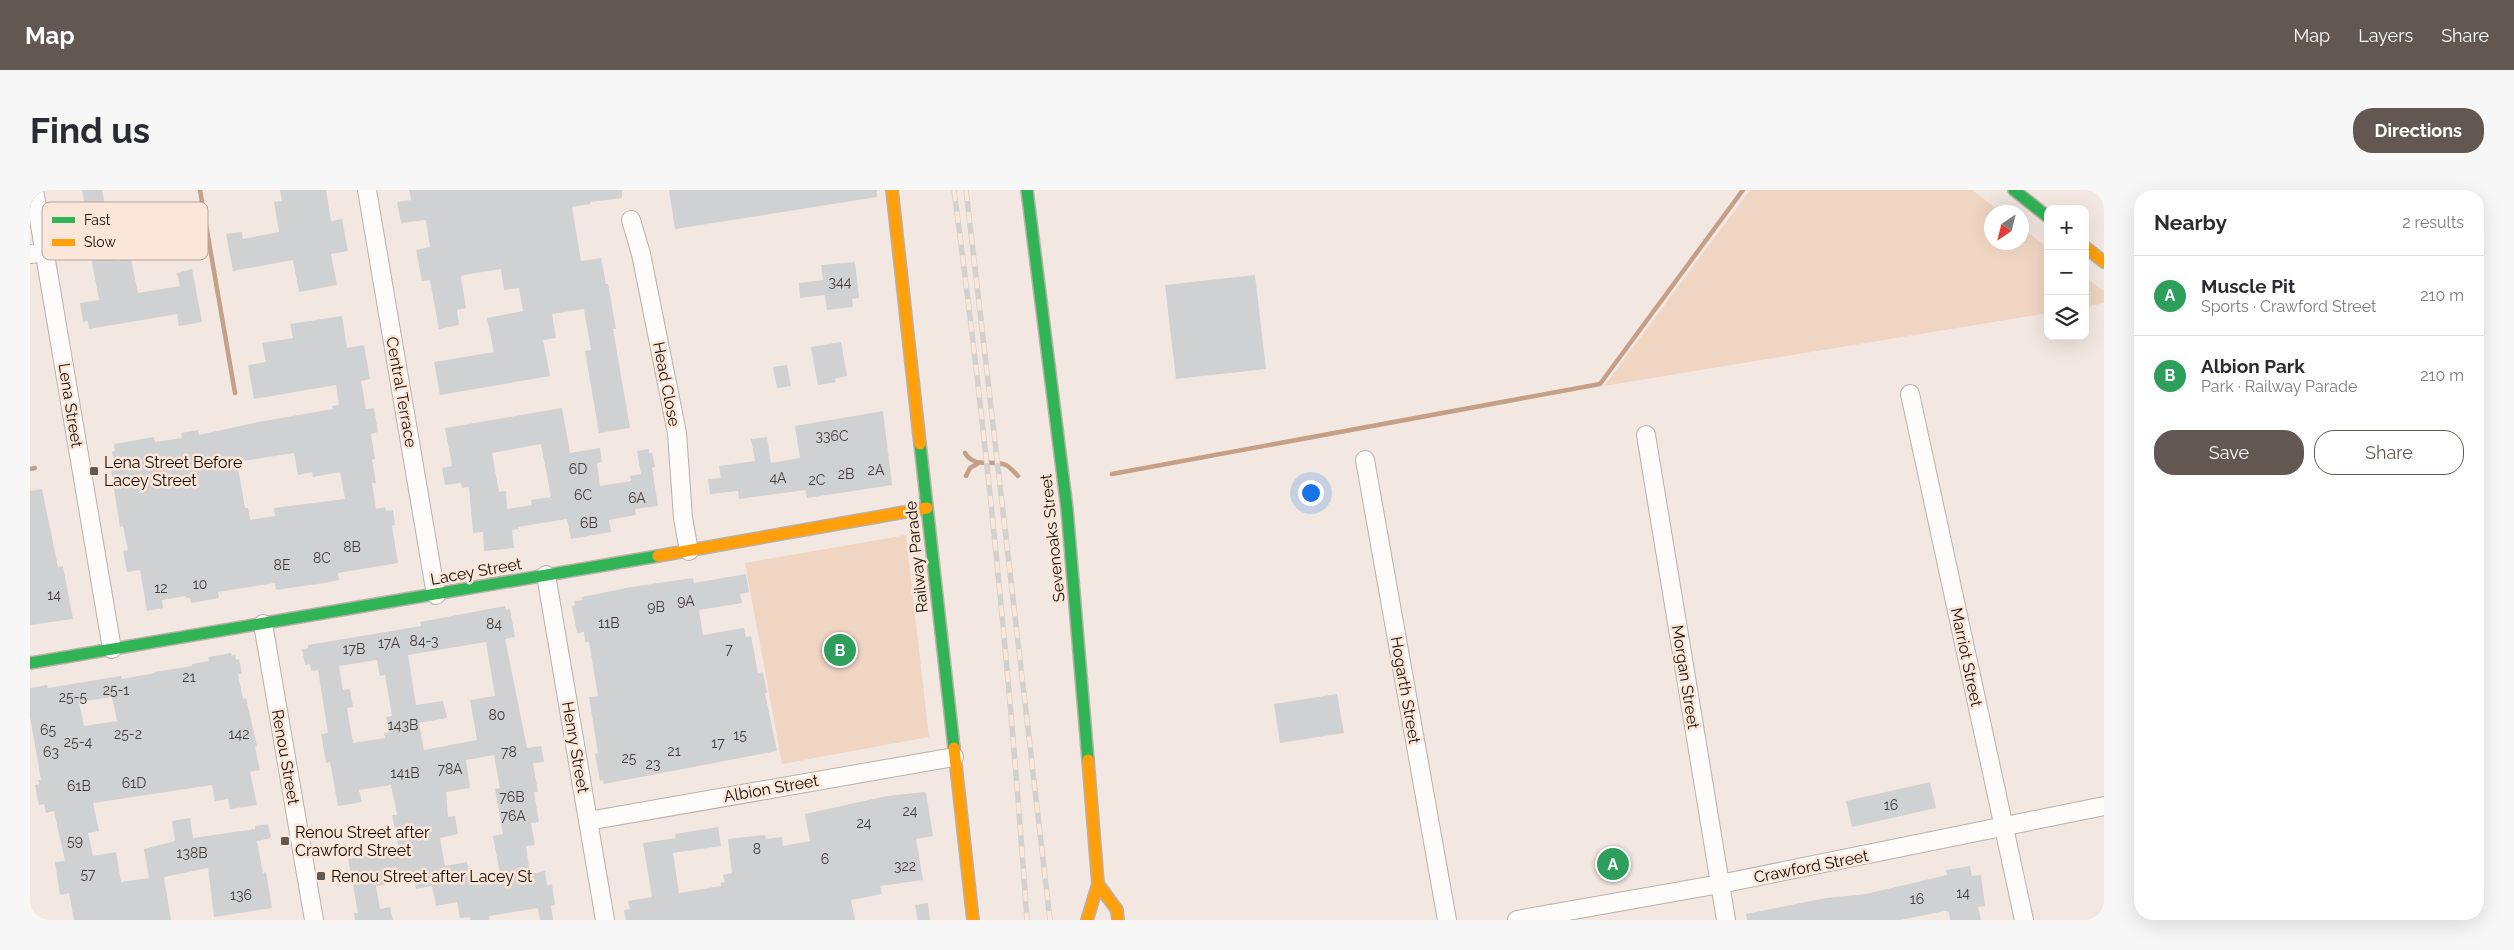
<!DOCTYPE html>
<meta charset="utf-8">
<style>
:root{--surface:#fff;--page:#f7f7f7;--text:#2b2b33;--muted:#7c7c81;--line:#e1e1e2;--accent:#635851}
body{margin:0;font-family:Raleway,sans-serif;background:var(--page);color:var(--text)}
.controls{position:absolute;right:15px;top:15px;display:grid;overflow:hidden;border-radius:10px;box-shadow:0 5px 20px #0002}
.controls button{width:45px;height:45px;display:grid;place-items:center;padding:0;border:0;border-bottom:1px solid var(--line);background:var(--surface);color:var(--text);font:25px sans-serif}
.compass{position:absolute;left:1954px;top:15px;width:45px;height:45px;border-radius:50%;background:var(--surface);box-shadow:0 5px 20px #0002;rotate:215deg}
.you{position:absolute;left:1280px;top:302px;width:18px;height:18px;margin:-12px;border:4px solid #fff;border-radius:50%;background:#1a73e8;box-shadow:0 0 0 8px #1a73e833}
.badge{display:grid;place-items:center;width:32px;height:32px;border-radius:50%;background:var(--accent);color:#fff;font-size:16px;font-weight:700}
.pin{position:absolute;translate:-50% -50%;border:2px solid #fff;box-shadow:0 1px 5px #0006}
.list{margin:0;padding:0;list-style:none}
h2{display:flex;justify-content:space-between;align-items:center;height:65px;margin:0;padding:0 20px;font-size:21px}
h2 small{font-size:16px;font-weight:400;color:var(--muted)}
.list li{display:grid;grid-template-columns:32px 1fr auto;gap:15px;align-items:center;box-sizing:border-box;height:80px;padding:0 20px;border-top:1px solid var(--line)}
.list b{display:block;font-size:19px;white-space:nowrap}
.list p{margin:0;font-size:16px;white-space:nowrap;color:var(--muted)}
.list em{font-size:16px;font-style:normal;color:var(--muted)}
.actions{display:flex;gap:10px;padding:15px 20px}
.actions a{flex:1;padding:11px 0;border:1px solid var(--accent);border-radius:20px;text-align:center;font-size:18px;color:var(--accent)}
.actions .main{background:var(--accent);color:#fff}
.icon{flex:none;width:28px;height:28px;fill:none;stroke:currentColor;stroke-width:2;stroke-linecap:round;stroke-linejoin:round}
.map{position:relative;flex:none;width:2074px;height:730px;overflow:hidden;border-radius:20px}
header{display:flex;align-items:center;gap:30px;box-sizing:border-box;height:70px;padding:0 25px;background:var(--accent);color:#fff}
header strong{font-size:24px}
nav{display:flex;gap:28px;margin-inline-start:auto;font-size:18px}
.intro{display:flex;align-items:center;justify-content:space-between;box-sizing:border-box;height:120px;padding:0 30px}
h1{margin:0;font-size:35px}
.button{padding:12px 22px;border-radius:20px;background:var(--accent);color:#fff;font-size:18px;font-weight:700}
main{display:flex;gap:30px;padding:0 30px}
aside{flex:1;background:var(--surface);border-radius:20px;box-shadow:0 5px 20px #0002}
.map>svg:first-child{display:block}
.green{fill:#f0d5c3}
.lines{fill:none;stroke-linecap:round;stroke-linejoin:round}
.stream{stroke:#c3a087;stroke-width:4.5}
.building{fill:#d0d1d3;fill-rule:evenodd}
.street-casing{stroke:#bbb0a9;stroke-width:20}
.fast-casing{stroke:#bbb0a9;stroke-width:14}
.slow-casing{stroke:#bbb0a9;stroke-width:14}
.street{stroke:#fdfcfa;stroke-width:18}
.fast{stroke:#30b455;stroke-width:11}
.slow{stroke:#ff9f0a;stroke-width:11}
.rail-casing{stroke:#d4d0cd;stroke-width:5.5}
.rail{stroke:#fbe7d9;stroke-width:4;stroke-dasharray:11;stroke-linecap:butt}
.poi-dot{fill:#635851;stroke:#fbe7d9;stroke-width:2}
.labels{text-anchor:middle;stroke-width:5;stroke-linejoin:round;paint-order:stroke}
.number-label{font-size:14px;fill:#443c38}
.street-label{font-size:16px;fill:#150b04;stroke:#fbe7d9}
.poi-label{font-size:16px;fill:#150b04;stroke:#fbe7d9;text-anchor:start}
.key{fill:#fbe7d9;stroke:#b6a599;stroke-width:1}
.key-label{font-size:14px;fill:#150b04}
</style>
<header>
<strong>Map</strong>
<nav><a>Map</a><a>Layers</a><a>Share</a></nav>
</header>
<div class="intro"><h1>Find us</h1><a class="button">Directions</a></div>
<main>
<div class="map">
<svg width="2074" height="730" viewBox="0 0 2074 730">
<rect width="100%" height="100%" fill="#f3e8e1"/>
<path class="green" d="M1720,0H1942L1971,22H1962V52H1992V38L2018,58V123L1574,196Z
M2055,87L2074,101V113L2055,117Z
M876,345L899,547L752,574L715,373Z"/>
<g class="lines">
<path class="stream" d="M170,0L205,203
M935,263C945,279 960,269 976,275C980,277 984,282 988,286
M0,279L5,278
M1082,284L1570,194L1713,0
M936,286L940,278L947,274"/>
</g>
<path class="building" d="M52,0H72L77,25L84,23L89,46L83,47L87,71L101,68L108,103L150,96L147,83L162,79L172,132L149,136L147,124L59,139L58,131L53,132L50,113L69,110L61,67L64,66Z
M250,0H296L301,31L312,29L318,61L301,64L307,95L269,102L263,70L203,81L196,44L212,42L213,49L249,42L244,12L252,11Z
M379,0H592V8L560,12V14L542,17L551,71L571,68L576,94H578L586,139H583L600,238L569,243L555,161L561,160L554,119L522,124L526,148L513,150L520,186L410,205L404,172L464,162L457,128L493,121L489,98L474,100L471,79L434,85L431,87L436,118L427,120L429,135L409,139L400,90L392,91L386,60L400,57L396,30L371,33L367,12L381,10Z
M639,0H847V7L645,39Z
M825,72L829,108L822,109L823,117L797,120L795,105L770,108L769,93L793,90L791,75Z
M1225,85L1236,179L1146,189L1135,95Z
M312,126L317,158L334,155L340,189L331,191L336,219L344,218L348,242L341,244L345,269L342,270L346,293H342L346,319L355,317L356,321L363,320L365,335L362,336L368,373L308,383L309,390L294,393L246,400L245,393L188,402L189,408L161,413L160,408H156V406L132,410L133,418L117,421L110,380L97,382L93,361L98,360L93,336L90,337L80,274H84L82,262L85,261L84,254L124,247L125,252L152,248L151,243L168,240L169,245L228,232L303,219L302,216L309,215L306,195L224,209L218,175L236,172L232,153L263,148L260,134ZM264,263L268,285L282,282L283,287L310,282L315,309L244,318L245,326L220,330L218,318H215L207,272Z
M811,152L817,186L805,189L806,192L788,195L781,157Z
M757,175L761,196L747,198L743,177Z
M532,218L540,263L570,258L572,272L567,273L570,296L601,291L600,286L611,284L607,261L619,259V263H622L625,277L622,278L628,316L605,319L606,325L579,330L581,342L541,349L537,329L488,337L489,339L482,340L484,358L454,361L453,342L443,343L439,297L432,298L431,293L415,295L412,278L422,276L415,238ZM511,254L521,307L501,310L502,315L477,319L476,301L469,302L462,263Z
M853,221L862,295L777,308L775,300L709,309L708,301L680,304L678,289L691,288L689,276L725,271L721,249L737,247L741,273L770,268L765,236Z
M12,299L28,377L33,376L43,429L0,435V301Z
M716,384L719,402L710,404L712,413L669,420L673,445L714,438L716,447L721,446L728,483L733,482L737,503H735L747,561L574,594L573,590L570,591L565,564L568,563L559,507L568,506L559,452H555L554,442L547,443L542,416L545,415L544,411L552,410V407L601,397L663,388L664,393Z
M475,416L476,420L480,419L485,447L475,449L497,558L511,556L514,572L503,573L508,602H504L509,632L501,633L505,655L496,656L500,684L515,681L517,695L522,694L525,715L521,716L523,730H510L508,718L459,726L460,730H440V727L430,728L427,712L406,716L402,696L386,699L384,690L346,696L350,719L360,717L363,730H325L324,723H328L318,669L369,660L362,625H367L361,595L329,600L332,612L308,616L300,572L296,573L291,544L298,543L288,480L281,481L280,474L275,475L272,459L278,458V455L391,436L390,432ZM456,452L465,506L440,510L447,550L394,560L389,533L417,528L413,511L386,515L378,465ZM347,470L350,486L355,485L362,526L356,527L359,542L354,543L355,548L323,553L317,518L323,517L320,499L313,500L309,476ZM464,565L470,598L465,599L473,644L463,646L471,690L441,695L437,672L415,676L410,648L428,644L425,626L418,627L416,602L440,598L436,570Z
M201,463L202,466L205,465L206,470L209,469L212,484H208L213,509L216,508L227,556L225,557L230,580L220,582L227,615L200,619L198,609L185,611L182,595L63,613L69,641L58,643L63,666L86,662L91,692L119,688L114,659L145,651L142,631L160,628L163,648L225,639V636L238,634L241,648L227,651L233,683L236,682L242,718L184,727L178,678L134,687L141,730H44L39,703L30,705L25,672L35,671L24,621L16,623L14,614L9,615L5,595L9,594L8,590H11L0,527V498L17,495L18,498L91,486L92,489L125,483V482L162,476V474L179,471L178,467ZM82,507L87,531L54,536L49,512Z
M1307,504L1314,543L1250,553L1244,514Z
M1900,592L1906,618L1822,637L1816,611Z
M894,602L896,603L903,646L886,649L893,690L850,696L852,704L821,710L825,730H596L594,720L600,719L598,711L622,707L613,653L646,648L645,644L688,637L691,656L643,663L649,703L691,696V693L695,692L693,685L702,683L698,649L735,645L736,649L752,647L753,656L780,651L775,624L857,606Z
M1940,676L1942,686L1951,685L1955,716L1948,717L1951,730H1920L1919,722L1915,721L1870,730H1717L1716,724L1796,708L1836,704L1917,685L1916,680Z
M898,713L900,730H888L885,715Z"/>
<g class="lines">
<defs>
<path id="street" d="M4,0L82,459
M337,0L406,405
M601,30L611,64L647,243L653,328L659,361
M0,64L15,62
M1880,204L1994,730
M1616,245L1696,730
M1335,270L1417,730
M516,385L575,730
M233,434L284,730
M558,631L924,567
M1487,730L1690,694L2074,616"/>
<path id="fast" d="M997,0L1037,319L1058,570
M1984,0L2018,27
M890,254L924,558
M0,473L628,366"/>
<path id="slow" d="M862,0L890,254
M2055,57L2074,72
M628,366L897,318
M924,558L943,730
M1068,694L1087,720L1088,730
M1057,730L1068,694L1058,570"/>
</defs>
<use href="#street" class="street-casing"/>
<use href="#fast" class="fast-casing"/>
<use href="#slow" class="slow-casing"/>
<use href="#street" class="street"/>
<use href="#fast" class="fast"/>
<use href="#slow" class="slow"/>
<defs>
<path id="rail" d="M924,0C956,242 980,486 997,730
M936,0L1020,730"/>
</defs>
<use href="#rail" class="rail-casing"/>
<use href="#rail" class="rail"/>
</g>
<g class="poi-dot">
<rect x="59" y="276" width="10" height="10" rx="2.5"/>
<rect x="250" y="646" width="10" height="10" rx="2.5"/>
<rect x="286" y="681" width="10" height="10" rx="2.5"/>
</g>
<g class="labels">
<g class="number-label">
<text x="810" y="97">344</text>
<text x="802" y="251">336C</text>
<text x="548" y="284">6D</text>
<text x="846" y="285">2A</text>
<text x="816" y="289">2B</text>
<text x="748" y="293">4A</text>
<text x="787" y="295">2C</text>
<text x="553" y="310">6C</text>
<text x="607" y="313">6A</text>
<text x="559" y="338">6B</text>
<text x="322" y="362">8B</text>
<text x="292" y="373">8C</text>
<text x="252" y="380">8E</text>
<text x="170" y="399">10</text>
<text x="131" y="403">12</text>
<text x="24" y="410">14</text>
<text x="656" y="416">9A</text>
<text x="626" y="422">9B</text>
<text x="579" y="438">11B</text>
<text x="464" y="439">84</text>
<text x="394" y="456">84-3</text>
<text x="359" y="458">17A</text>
<text x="324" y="464">17B</text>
<text x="699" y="464">7</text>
<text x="159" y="492">21</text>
<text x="86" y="505">25-1</text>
<text x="43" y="512">25-5</text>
<text x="467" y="530">80</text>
<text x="373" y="540">143B</text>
<text x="18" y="545">65</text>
<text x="98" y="549">25-2</text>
<text x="209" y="549">142</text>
<text x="710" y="550">15</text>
<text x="48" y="557">25-4</text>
<text x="688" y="558">17</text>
<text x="644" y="566">21</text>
<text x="21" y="567">63</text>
<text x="479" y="567">78</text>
<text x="599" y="573">25</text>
<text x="623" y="579">23</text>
<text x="420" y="584">78A</text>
<text x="375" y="588">141B</text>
<text x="104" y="598">61D</text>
<text x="49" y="601">61B</text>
<text x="482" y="612">76B</text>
<text x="1861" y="620">16</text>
<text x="880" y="626">24</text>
<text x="483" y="631">76A</text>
<text x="834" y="638">24</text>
<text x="45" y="656">59</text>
<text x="727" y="664">8</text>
<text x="162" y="668">138B</text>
<text x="795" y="674">6</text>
<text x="875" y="681">322</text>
<text x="58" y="689">57</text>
<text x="1933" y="708">14</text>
<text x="211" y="710">136</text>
<text x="1887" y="714">16</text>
</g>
<g class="street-label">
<text transform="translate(637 194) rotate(79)" y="6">Head Close</text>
<text transform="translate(372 202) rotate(80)" y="6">Central Terrace</text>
<text transform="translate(41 215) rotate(81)" y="6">Lena Street</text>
<text transform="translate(1022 348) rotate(-96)" y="6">Sevenoaks Street</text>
<text transform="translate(886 367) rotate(-96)" y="6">Railway Parade</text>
<text transform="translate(446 381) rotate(-10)" y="6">Lacey Street</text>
<text transform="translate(1937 467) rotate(78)" y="6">Marriot Street</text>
<text transform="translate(1656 487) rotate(81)" y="6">Morgan Street</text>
<text transform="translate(1376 500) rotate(80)" y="6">Hogarth Street</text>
<text transform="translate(546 557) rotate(80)" y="6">Henry Street</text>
<text transform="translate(256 567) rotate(80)" y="6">Renou Street</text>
<text transform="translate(741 598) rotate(-10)" y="6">Albion Street</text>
<text transform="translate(1781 676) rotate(-11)" y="6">Crawford Street</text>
</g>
<g class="poi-label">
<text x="74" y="278">Lena Street Before<tspan x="74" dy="18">Lacey Street</tspan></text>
<text x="265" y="648">Renou Street after<tspan x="265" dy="18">Crawford Street</tspan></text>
<text x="301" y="692">Renou Street after Lacey St</text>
</g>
</g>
<rect x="12" y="12" width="166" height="58" rx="8" class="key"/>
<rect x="22" y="27" width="23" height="6" fill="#30b455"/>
<rect x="22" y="49" width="23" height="7" fill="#ff9f0a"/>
<g class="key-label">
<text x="54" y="35">Fast</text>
<text x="54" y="57">Slow</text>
</g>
</svg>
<div class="controls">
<button>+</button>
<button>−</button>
<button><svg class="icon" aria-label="layers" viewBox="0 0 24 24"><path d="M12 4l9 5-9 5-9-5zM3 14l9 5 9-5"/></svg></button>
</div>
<svg class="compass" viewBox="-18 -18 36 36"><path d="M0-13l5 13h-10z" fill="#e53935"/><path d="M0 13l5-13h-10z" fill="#7c7c81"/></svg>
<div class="you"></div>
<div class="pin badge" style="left:1583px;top:674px;background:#2e9e5b">A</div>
<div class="pin badge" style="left:810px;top:460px;background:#2e9e5b">B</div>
</div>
<aside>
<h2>Nearby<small>2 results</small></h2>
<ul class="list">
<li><span class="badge" style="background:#2e9e5b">A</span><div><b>Muscle Pit</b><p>Sports · Crawford Street</p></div><em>210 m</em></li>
<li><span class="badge" style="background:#2e9e5b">B</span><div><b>Albion Park</b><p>Park · Railway Parade</p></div><em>210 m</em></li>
</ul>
<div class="actions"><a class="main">Save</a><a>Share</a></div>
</aside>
</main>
